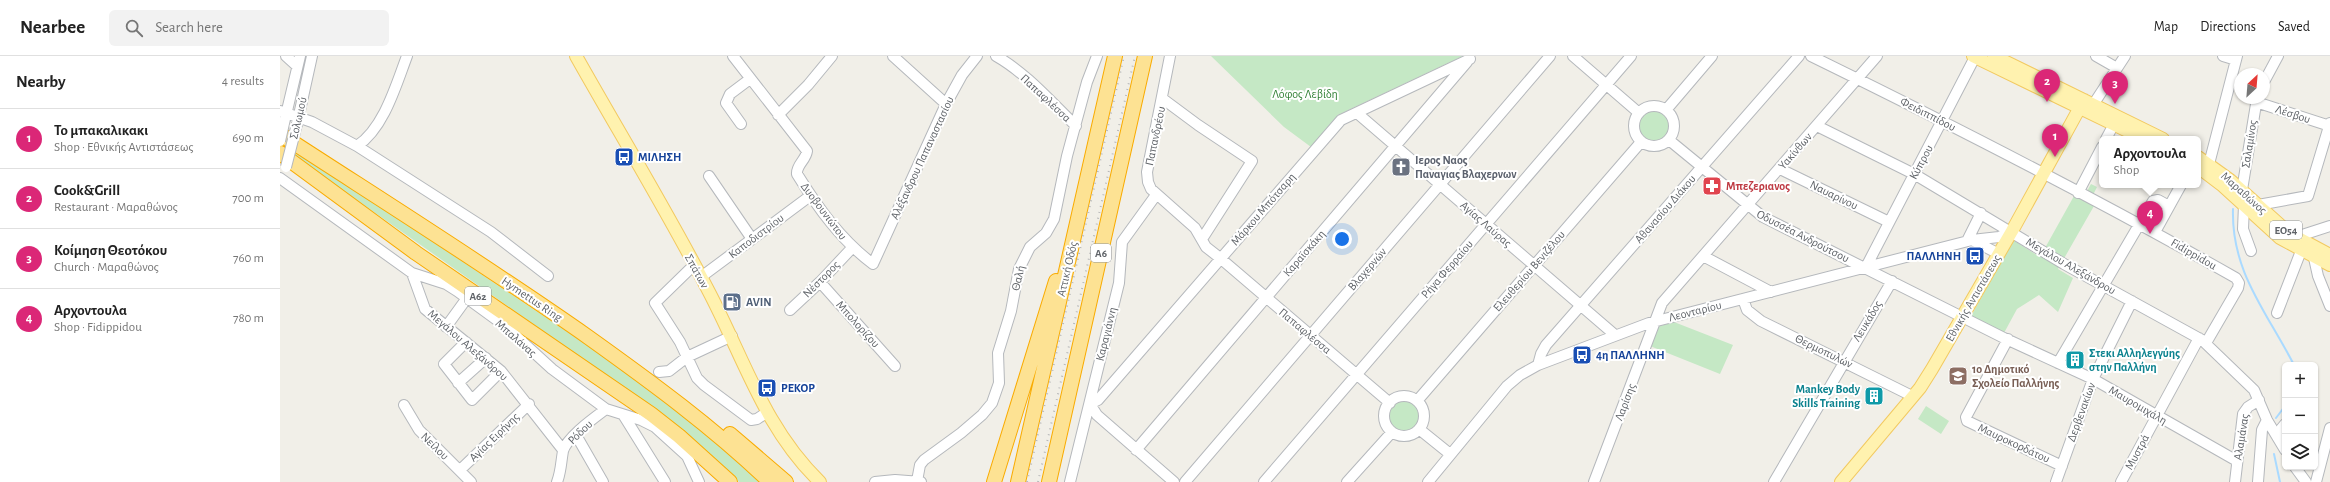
<!DOCTYPE html>
<meta charset="utf-8">
<style>
:root{--surface:#fff;--page:#f2f2f2;--text:#222;--muted:#767676;--line:#e0e0e0;--accent:#db2777}
body{margin:0;font-family:"Alegreya Sans",sans-serif;background:var(--page);color:var(--text)}
.controls{position:absolute;right:12px;bottom:12px;display:grid;overflow:hidden;border-radius:6px;box-shadow:0 1px 3px #0004}
.controls button{width:36px;height:36px;display:grid;place-items:center;padding:0;border:0;border-bottom:1px solid var(--line);background:var(--surface);color:var(--text);font:20px sans-serif}
.compass{position:absolute;left:1954px;top:12px;width:36px;height:36px;border-radius:50%;background:var(--surface);box-shadow:0 1px 3px #0004;rotate:26deg}
.you{position:absolute;left:1062px;top:183px;width:14px;height:14px;margin:-10px;border:3px solid #fff;border-radius:50%;background:#1a73e8;box-shadow:0 0 0 6px #1a73e833}
.badge{display:grid;place-items:center;width:26px;height:26px;border-radius:50%;background:var(--accent);color:#fff;font-size:13px;font-weight:700}
.pin{position:absolute;translate:-50% -33px;filter:drop-shadow(0 1px 2px #0008)}
.pin::after{content:'';position:absolute;top:21px;width:14px;height:12px;background:inherit;clip-path:polygon(0 0,100% 0,50% 100%)}
.popup{position:absolute;left:1819px;top:80px;width:102px;height:52px;box-sizing:border-box;display:grid;place-content:center;border-radius:6px;background:var(--surface);filter:drop-shadow(0 1px 3px #0005);font-size:13px;white-space:nowrap;color:var(--muted)}
.popup b{font-size:15px;color:var(--text)}
.popup::after{content:'';position:absolute;left:50%;top:100%;margin-left:-8px;border:8px solid transparent;border-top-color:var(--surface)}
.list{margin:0;padding:0;list-style:none}
h2{display:flex;justify-content:space-between;align-items:center;height:52px;margin:0;padding:0 16px;font-size:17px}
h2 small{font-size:13px;font-weight:400;color:var(--muted)}
.list li{display:grid;grid-template-columns:26px 1fr auto;gap:12px;align-items:center;box-sizing:border-box;height:60px;padding:0 16px;border-top:1px solid var(--line)}
.list b{display:block;font-size:15px;white-space:nowrap}
.list p{margin:0;font-size:13px;white-space:nowrap;color:var(--muted)}
.list em{font-size:13px;font-style:normal;color:var(--muted)}
.icon{flex:none;width:22px;height:22px;fill:none;stroke:currentColor;stroke-width:2;stroke-linecap:round;stroke-linejoin:round}
.map{position:relative;flex:none;width:2050px;height:426px;overflow:hidden}
header{display:flex;align-items:center;gap:24px;box-sizing:border-box;height:56px;padding:0 20px;background:var(--surface);border-bottom:1px solid var(--line)}
header strong{font-size:19px}
nav{display:flex;gap:22px;margin-inline-start:auto;font-size:14px}
.search{width:280px;height:36px;background:var(--page);display:flex;align-items:center;gap:10px;box-sizing:border-box;padding:0 14px;border-radius:6px;color:var(--muted);font-size:15px}
main{display:flex}
aside{flex:1;background:var(--surface)}
.map>svg:first-child{display:block}
.green{fill:#c5e8c5}
.lines{fill:none;stroke-linecap:round;stroke-linejoin:round}
.stream{stroke:#aadaff;stroke-width:2}
.minor-casing{stroke:#b5b8bc;stroke-width:12}
.major-casing{stroke:#f2c960;stroke-width:14}
.highway-casing{stroke:#f9ab00;stroke-width:16}
.minor{stroke:#fff;stroke-width:10}
.major{stroke:#fff2af;stroke-width:12}
.highway{stroke:#fde293;stroke-width:14}
.rail{stroke:#b6b7b8;stroke-width:2;stroke-dasharray:1 5;stroke-linecap:butt}
.minor-bridge-casing{stroke:#b5b8bc;stroke-width:12;stroke-linecap:butt}
.minor-bridge{stroke:#fff;stroke-width:10}
.labels{text-anchor:middle;stroke-width:4;stroke-linejoin:round;paint-order:stroke}
.shield{fill:#fff;stroke:#8f9295;stroke-width:1}
.shield-label{font-size:11px;font-weight:bold;fill:#5f6368}
.park-label{font-size:12px;fill:#348238;stroke:#fff}
.street-label{font-size:12px;fill:#5f6368;stroke:#fff}
.transit-label{font-size:12px;font-weight:bold;fill:#164399;stroke:#fff;text-anchor:start}
.worship-label{font-size:12px;font-weight:bold;fill:#5b616d;stroke:#fff;text-anchor:start}
.health-label{font-size:12px;font-weight:bold;fill:#be3a42;stroke:#fff;text-anchor:start}
.service-label{font-size:12px;font-weight:bold;fill:#4e5e75;stroke:#fff;text-anchor:start}
.culture-label{font-size:12px;font-weight:bold;fill:#0d838f;stroke:#fff;text-anchor:start}
.education-label{font-size:12px;font-weight:bold;fill:#785e54;stroke:#fff;text-anchor:start}
</style>
<header>
<strong>Nearbee</strong>
<div class="search"><svg class="icon" aria-label="search" viewBox="0 0 24 24"><circle cx="10" cy="10" r="6"/><path d="M15 15l6 6"/></svg>Search here</div>
<nav><a>Map</a><a>Directions</a><a>Saved</a></nav>
</header>
<main>
<aside>
<h2>Nearby<small>4 results</small></h2>
<ul class="list">
<li><span class="badge">1</span><div><b>Το μπακαλικακι</b><p>Shop · Εθνικής Αντιστάσεως</p></div><em>690 m</em></li>
<li><span class="badge">2</span><div><b>Cook&amp;Grill</b><p>Restaurant · Μαραθώνος</p></div><em>700 m</em></li>
<li><span class="badge">3</span><div><b>Κοίμηση Θεοτόκου</b><p>Church · Μαραθώνος</p></div><em>760 m</em></li>
<li><span class="badge">4</span><div><b>Αρχοντουλα</b><p>Shop · Fidippidou</p></div><em>780 m</em></li>
</ul>
</aside>
<div class="map">
<svg width="2050" height="426" viewBox="0 0 2050 426">
<rect width="100%" height="100%" fill="#f1efe8"/>
<path class="green" d="M931,0H1183L1058,59L1031,91L1004,71Z
M1359 70a15 15 0 1 1 30 0a15 15 0 1 1-30 0Z
M0,83L356,322L443,390L481,426H459L439,407L334,325L0,90Z
M1811,128L1817,131L1809,147L1814,150L1778,213L1793,222L1778,256L1759,239L1737,253L1724,277L1691,260L1733,184L1760,201L1794,140L1802,144Z
M1394,266L1453,289L1440,318L1370,290L1377,271Z
M1109 360a16 16 0 1 1 32 0a16 16 0 1 1-32 0Z
M1646,350L1669,365L1661,378L1638,363Z"/>
<g class="lines">
<path class="stream" d="M1953,153C1951,216 1987,256 2014,309
M1996,362L2005,350
M1994,398L2000,426"/>
<defs>
<path id="minor" d="M6,0L17,10
M453,0L527,95C526,104 516,109 517,118C538,152 561,184 593,208L666,48L682,19L697,0
M613,0L666,48
M716,0C746,17 771,46 796,70
M890,0L867,116L868,126L871,133L915,172L926,191L940,202L1110,347
M1293,0L1359,57
M1531,0C1674,70 1817,143 1956,222L1959,227L1958,232L1926,287
M1816,0L1837,12
M1943,0L1956,4
M1984,26L1998,0
M883,43L918,69L972,105L922,183
M1976,46L2050,70
M1354 70a20 20 0 1 1 40 0a20 20 0 1 1-40 0Z
M1386,54L1432,0
M0,55L32,66L77,90L211,176L268,220
M1809,55L1845,0
M1077,57L1335,279
M498,59L528,29L552,0
M5,63L20,0
M17,68L32,0
M461,68L446,47L450,38L470,23
M1537,70L1634,118L1784,208L1922,284L1974,334L1987,364L2005,394
M1826,83L1834,68
M1389,84L1483,161L1724,282L1813,323L1957,405
M77,90C104,72 116,29 127,0
M1929,108L1957,0
M1500,113L1609,166
M429,120L472,183
M0,122L132,217L166,228L177,235L225,270L272,313L326,353L361,364L375,371L407,400L419,426
M1962,134L1977,42
M1798,137L1822,91
M1964,149L1963,173L1971,195
M1978,149L2028,140L2050,67
M1875,176L1901,129
M2016,181L2050,170
M1692,184L1719,198
M1687,185L1701,157
M1423,200L1491,236
M2034,202L2038,220L2050,250
M414,209L375,247L400,286L417,322L424,329L471,364L477,363L486,357
M1586,211L1695,1
M132,217L145,253L221,315L283,394
M421,221L530,140
M540,226L615,310
M1463,243L1467,254L1481,265L1632,340
M510,254L540,226L572,192
M1997,257L2021,195
M166,271L187,242
M1728,283L1686,361L1687,365L1782,410
M186,286L164,308L192,344L221,315
M1778,307L1873,145L1878,144L1889,150
M1258,309L1261,298L1266,289L1519,0
M379,316L389,315L407,301L452,280
M178,327L206,302
M1104 360a20 20 0 1 1 40 0a20 20 0 1 1-40 0Z
M1137,345L1361,86
M124,349L139,374L191,426
M344,360L385,426
M1139,373L1170,398
M296,379L323,426
M1996,379L2005,368
M856,394L1187,6
M2015,411L2026,426
M180,414L249,348
M637,425L640,409L644,404L681,377L702,359L712,347L719,327L718,297L731,255L739,213L750,191L766,177L774,163L787,100L807,26L817,0
M277,426C281,416 281,406 283,395C287,381 314,362 326,353
M595,426L615,424L641,426
M790,426L839,227L842,186L876,139
M894,426L817,359L810,348L818,344L1061,64L1190,3
M905,426L1270,0
M984,426L1351,0
M1067,426L1112,376
M1148,426L1227,330L1240,319L1258,309L1369,267L1692,184L1719,181L1732,175
M1314,426L1382,247L1597,0
M1494,426L1612,225
M1776,426L1813,323L1852,245
M1841,426L1919,282
M1955,426L1963,358L1968,351L1979,344
M1978,426L1982,374L1987,364
M2036,426L2050,372"/>
<path id="major" d="M296,0C340,78 387,155 428,234C464,302 484,372 540,426
M1693,0L1864,83
M1714,0L1883,83
M1918,101L1950,124L2009,177L2050,199
M1918,111L1943,130L2000,182L2050,209
M1561,426L1640,332L1652,313L1732,175L1804,44"/>
<path id="highway" d="M0,78C103,145 207,210 308,281C371,326 434,372 490,426
M0,97L136,197L371,358L399,380L450,426
M450,378L506,426
M714,426L776,225
M738,426L835,0
M769,426L865,0"/>
</defs>
<use href="#minor" class="minor-casing"/>
<use href="#major" class="major-casing"/>
<use href="#highway" class="highway-casing"/>
<use href="#minor" class="minor"/>
<use href="#major" class="major"/>
<use href="#highway" class="highway"/>
<path class="rail" d="M747,426L844,0
M758,426L855,0"/>
<defs>
<path id="minor-bridge" d="M0,85L5,63
M6,111L17,68"/>
</defs>
<use href="#minor-bridge" class="minor-bridge-casing"/>
<use href="#minor-bridge" class="minor-bridge"/>
</g>
<defs>
<symbol id="bus-square" viewBox="-11 -11 22 22"><rect x="-9" y="-9" width="18" height="18" rx="4" fill="#1a4fb4" stroke="#fff"/><path d="M-5-6H5V4H4V6H2V4H-2V6H-4V4H-5ZM-3.5-4V0h7V-4ZM-3.5 1.2v1.5H-2V1.2ZM2 1.2v1.5H3.5V1.2Z" fill="#fff"/></symbol>
<symbol id="church-square" viewBox="-11 -11 22 22"><rect x="-9" y="-9" width="18" height="18" rx="4" fill="#6b7280" stroke="#fff"/><path d="M-1.2-6h2.4v3.5h3.3v2.4h-3.3V6h-2.4V-.1h-3.3v-2.4h3.3Z" fill="#fff"/></symbol>
<symbol id="pharmacy-square" viewBox="-11 -11 22 22"><rect x="-9" y="-9" width="18" height="18" rx="4" fill="#e0444e" stroke="#fff"/><path d="M-2-6h4v4h4v4h-4v4h-4v-4h-4v-4h4Z" fill="#fff"/></symbol>
<symbol id="fuel-square" viewBox="-11 -11 22 22"><rect x="-9" y="-9" width="18" height="18" rx="4" fill="#5c6f8a" stroke="#fff"/><path d="M-5.5-6h7V0h2V4h1.3V-2.5L3-4.5l.8-.8L6-3V5H2.5V1h-1V6h-7ZM-4.2-4.7v3.2H.2V-4.7Z" fill="#fff"/></symbol>
<symbol id="building-square" viewBox="-11 -11 22 22"><rect x="-9" y="-9" width="18" height="18" rx="4" fill="#0f9aa8" stroke="#fff"/><path d="M-4-6H4V6H1V3H-1V6H-4ZM-2.5-4.3h1.7v1.8h-1.7ZM.8-4.3h1.7v1.8H.8ZM-2.5-1h1.7V.8h-1.7ZM.8-1h1.7V.8H.8Z" fill="#fff"/></symbol>
<symbol id="school-square" viewBox="-11 -11 22 22"><rect x="-9" y="-9" width="18" height="18" rx="4" fill="#8d6e63" stroke="#fff"/><path d="M0-5L7-2L0 1L-7-2ZM-4 1L0 2.5L4 1V4Q0 6-4 4Z" fill="#fff"/></symbol>
</defs>
<g fill-rule="evenodd">
<use href="#bus-square" x="333" y="90" width="22" height="22"/>
<use href="#church-square" x="1110" y="100" width="22" height="22"/>
<use href="#pharmacy-square" x="1421" y="119" width="22" height="22"/>
<use href="#bus-square" x="1684" y="189" width="22" height="22"/>
<use href="#fuel-square" x="441" y="235" width="22" height="22"/>
<use href="#bus-square" x="1291" y="288" width="22" height="22"/>
<use href="#building-square" x="1784" y="293" width="22" height="22"/>
<use href="#school-square" x="1667" y="309" width="22" height="22"/>
<use href="#bus-square" x="476" y="321" width="22" height="22"/>
<use href="#building-square" x="1583" y="329" width="22" height="22"/>
</g>
<g class="labels">
<g class="shield">
<rect x="1990" y="165" width="32" height="18" rx="3"/>
<rect x="811" y="188" width="20" height="18" rx="3"/>
<rect x="185" y="231" width="26" height="18" rx="3"/>
</g>
<g class="shield-label">
<text x="2006" y="178">ΕΟ54</text>
<text x="821" y="201">Α6</text>
<text x="198" y="244">Α62</text>
</g>
<g class="park-label">
<text x="1025" y="42">Λόφος Λεβίδη</text>
</g>
<g class="street-label">
<text transform="translate(766 42) rotate(43)" y="4">Παπαφλέσσα</text>
<text transform="translate(1648 58) rotate(27)" y="4">Φειδιππίδου</text>
<text transform="translate(2013 58) rotate(18)" y="4">Λέσβου</text>
<text transform="translate(18 62) rotate(-77)" y="4">Σολωμού</text>
<text transform="translate(875 80) rotate(-78)" y="4">Παπανδρέου</text>
<text transform="translate(1969 88) rotate(-81)" y="4">Σαλαμίνος</text>
<text transform="translate(1515 95) rotate(-49)" y="4">Υακίνθων</text>
<text transform="translate(642 102) rotate(-65)" y="4">Αλέξανδρου Παπαναστασίου</text>
<text transform="translate(1641 106) rotate(-62)" y="4">Κύπρου</text>
<text transform="translate(1964 137) rotate(42)" y="4">Μαραθώνος</text>
<text transform="translate(1554 139) rotate(26)" y="4">Ναυαρίνου</text>
<text transform="translate(983 153) rotate(-49)" y="4">Μάρκου Μπότσαρη</text>
<text transform="translate(1385 153) rotate(-49)" y="4">Αθανασίου Διάκου</text>
<text transform="translate(544 155) rotate(53)" y="4">Δυοβουνιώτου</text>
<text transform="translate(1206 168) rotate(41)" y="4">Αγίας Λαύρας</text>
<text transform="translate(476 180) rotate(-37)" y="4">Καποδιστρίου</text>
<text transform="translate(1523 180) rotate(27)" y="4">Οδυσσέα Ανδρούτσου</text>
<text transform="translate(1024 197) rotate(-49)" y="4">Καραϊσκάκη</text>
<text transform="translate(1914 198) rotate(30)" y="4">Fidippidou</text>
<text transform="translate(1791 210) rotate(30)" y="4">Μεγάλου Αλεξάνδρου</text>
<text transform="translate(787 213) rotate(-77)" y="4">Αττική Οδός</text>
<text transform="translate(1087 213) rotate(-49)" y="4">Βλαχερνών</text>
<text transform="translate(1167 213) rotate(-49)" y="4">Ρήγα Φερραίου</text>
<text transform="translate(417 215) rotate(61)" y="4">Σπάτων</text>
<text transform="translate(1249 215) rotate(-49)" y="4">Ελευθερίου Βενιζέλου</text>
<text transform="translate(738 222) rotate(-77)" y="4">Θαλή</text>
<text transform="translate(541 223) rotate(-45)" y="4">Νέστορος</text>
<text transform="translate(1693 242) rotate(-60)" y="4">Εθνικής Αντιστάσεως</text>
<text transform="translate(252 243) rotate(34)" y="4">Hymettus Ring</text>
<text transform="translate(1415 255) rotate(-14)" y="4">Λεονταρίου</text>
<text transform="translate(1587 265) rotate(-59)" y="4">Λευκάδος</text>
<text transform="translate(578 268) rotate(48)" y="4">Μπολορίζου</text>
<text transform="translate(1025 275) rotate(40)" y="4">Παπαφλέσσα</text>
<text transform="translate(826 278) rotate(-76)" y="4">Καραγιάννη</text>
<text transform="translate(236 282) rotate(41)" y="4">Μπαλάνας</text>
<text transform="translate(188 289) rotate(41)" y="4">Μεγάλου Αλεξάνδρου</text>
<text transform="translate(1544 295) rotate(26)" y="4">Θερμοπυλών</text>
<text transform="translate(1345 346) rotate(-69)" y="4">Λαρίσης</text>
<text transform="translate(1858 349) rotate(30)" y="4">Μαυρομιχάλη</text>
<text transform="translate(1801 356) rotate(-70)" y="4">Δερβενακίων</text>
<text transform="translate(300 376) rotate(-44)" y="4">Ρόδου</text>
<text transform="translate(214 381) rotate(-44)" y="4">Αγίας Ειρήνης</text>
<text transform="translate(1961 381) rotate(-81)" y="4">Αλαμάνας</text>
<text transform="translate(1734 387) rotate(25)" y="4">Μαυροκορδάτου</text>
<text transform="translate(155 390) rotate(44)" y="4">Νείλου</text>
<text transform="translate(1857 396) rotate(-62)" y="4">Μυστρά</text>
</g>
<g class="transit-label">
<text x="358" y="105">ΜΙΛΗΣΗ</text>
<text x="1681" y="204" text-anchor="end">ΠΑΛΛΗΝΗ</text>
<text x="1316" y="303">4η ΠΑΛΛΗΝΗ</text>
<text x="501" y="336">ΡΕΚΟΡ</text>
</g>
<g class="worship-label">
<text x="1135" y="108">Ιερος Ναος<tspan x="1135" dy="14">Παναγιας Βλαχερνων</tspan></text>
</g>
<g class="health-label">
<text x="1446" y="134">Μπεζεριανος</text>
</g>
<g class="service-label">
<text x="466" y="250">AVIN</text>
</g>
<g class="culture-label">
<text x="1809" y="301">Στεκι Αλληλεγγύης<tspan x="1809" dy="14">στην Παλλήνη</tspan></text>
<text x="1580" y="337" text-anchor="end">Mankey Body<tspan x="1580" dy="14">Skills Training</tspan></text>
</g>
<g class="education-label">
<text x="1692" y="317">1ο Δημοτικό<tspan x="1692" dy="14">Σχολείο Παλλήνης</tspan></text>
</g>
</g>
</svg>
<div class="controls">
<button>+</button>
<button>−</button>
<button><svg class="icon" aria-label="layers" viewBox="0 0 24 24"><path d="M12 4l9 5-9 5-9-5zM3 14l9 5 9-5"/></svg></button>
</div>
<svg class="compass" viewBox="-18 -18 36 36"><path d="M0-13l5 13h-10z" fill="#e53935"/><path d="M0 13l5-13h-10z" fill="#767676"/></svg>
<div class="you"></div>
<div class="pin badge" style="left:1775px;top:101px">1</div>
<div class="pin badge" style="left:1767px;top:46px">2</div>
<div class="pin badge" style="left:1835px;top:48px">3</div>
<div class="pin badge" style="left:1870px;top:178px">4</div>
<div class="popup"><b>Αρχοντουλα</b>Shop</div>
</div>
</main>
